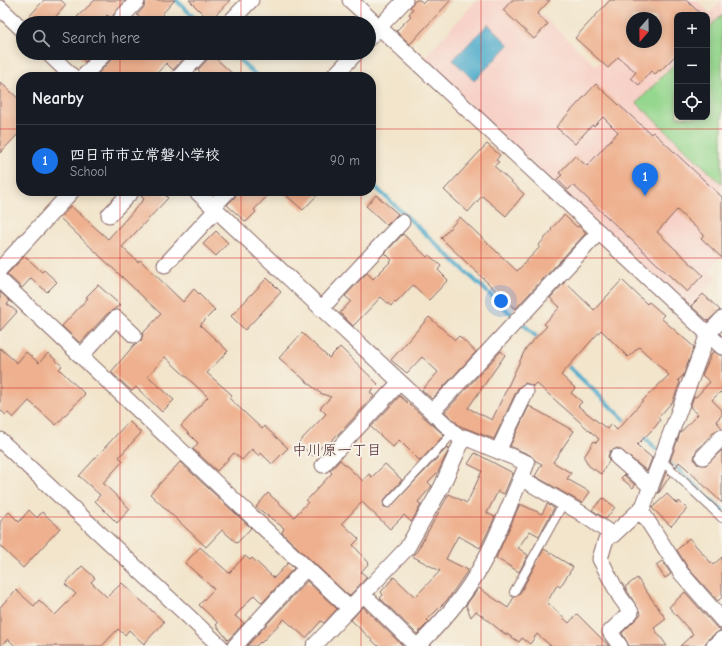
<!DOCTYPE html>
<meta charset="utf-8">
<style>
:root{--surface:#171b24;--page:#242831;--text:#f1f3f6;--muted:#9ea1a6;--line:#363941;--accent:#1a73e8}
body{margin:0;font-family:"Comic Neue","Klee One",sans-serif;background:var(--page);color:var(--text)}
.controls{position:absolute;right:12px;top:12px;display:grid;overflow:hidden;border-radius:8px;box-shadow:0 2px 10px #0003}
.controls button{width:36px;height:36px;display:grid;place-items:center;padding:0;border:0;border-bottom:1px solid var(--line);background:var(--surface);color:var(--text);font:20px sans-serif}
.compass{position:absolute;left:626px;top:12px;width:36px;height:36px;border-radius:50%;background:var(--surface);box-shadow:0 2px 10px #0003;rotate:200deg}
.you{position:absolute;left:501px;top:301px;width:14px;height:14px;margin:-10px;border:3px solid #fff;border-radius:50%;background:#1a73e8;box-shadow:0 0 0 6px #1a73e833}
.badge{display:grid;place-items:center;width:26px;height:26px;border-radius:50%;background:var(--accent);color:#fff;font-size:13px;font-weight:700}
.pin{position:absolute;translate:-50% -33px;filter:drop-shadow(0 1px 2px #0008)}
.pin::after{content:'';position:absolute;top:21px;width:14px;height:12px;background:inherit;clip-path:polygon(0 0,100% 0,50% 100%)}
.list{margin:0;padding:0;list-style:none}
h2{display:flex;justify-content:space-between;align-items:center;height:52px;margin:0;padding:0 16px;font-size:17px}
h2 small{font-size:13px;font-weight:400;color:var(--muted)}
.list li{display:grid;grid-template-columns:26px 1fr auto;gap:12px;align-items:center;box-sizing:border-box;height:72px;padding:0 16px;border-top:1px solid var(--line)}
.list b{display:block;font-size:15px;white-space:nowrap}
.list p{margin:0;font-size:13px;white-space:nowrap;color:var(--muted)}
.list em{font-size:13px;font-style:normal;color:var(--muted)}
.icon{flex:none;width:22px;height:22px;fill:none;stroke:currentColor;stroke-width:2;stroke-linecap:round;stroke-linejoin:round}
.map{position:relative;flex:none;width:722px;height:646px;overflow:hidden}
.search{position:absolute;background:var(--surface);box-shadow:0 2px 10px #0003;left:16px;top:16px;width:360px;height:44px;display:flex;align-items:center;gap:10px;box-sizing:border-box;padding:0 14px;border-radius:22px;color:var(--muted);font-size:15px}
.panel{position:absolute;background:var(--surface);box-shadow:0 2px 10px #0003;left:16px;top:72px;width:360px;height:124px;border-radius:16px}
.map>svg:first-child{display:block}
.built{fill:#f7d1c7;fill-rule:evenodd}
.green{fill:#95d78e;stroke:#707b5c}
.water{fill:#4caaca;stroke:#4b647a}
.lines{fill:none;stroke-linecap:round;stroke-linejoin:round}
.stream{stroke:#4caaca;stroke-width:4}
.building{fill:#eeb08e;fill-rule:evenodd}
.lane-casing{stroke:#856463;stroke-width:10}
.street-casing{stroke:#856463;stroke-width:17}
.lane{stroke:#fff;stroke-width:8}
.street{stroke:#fff;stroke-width:15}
.grid{fill:none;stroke:#d62828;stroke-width:1;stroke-opacity:0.55}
.labels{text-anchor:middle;stroke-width:4;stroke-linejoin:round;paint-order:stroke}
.neighbourhood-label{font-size:15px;fill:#4a1f2b;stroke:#f7f3e8}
</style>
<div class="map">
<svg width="722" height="646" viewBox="0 0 722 646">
<rect width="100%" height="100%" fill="#f7f3e8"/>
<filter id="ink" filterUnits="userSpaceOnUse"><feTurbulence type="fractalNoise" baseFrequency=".025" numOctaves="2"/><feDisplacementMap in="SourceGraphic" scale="8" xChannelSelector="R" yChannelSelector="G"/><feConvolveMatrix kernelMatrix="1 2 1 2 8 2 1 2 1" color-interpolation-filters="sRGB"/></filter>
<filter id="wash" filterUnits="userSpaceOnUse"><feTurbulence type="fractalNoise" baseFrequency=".012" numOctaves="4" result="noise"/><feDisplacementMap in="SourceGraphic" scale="16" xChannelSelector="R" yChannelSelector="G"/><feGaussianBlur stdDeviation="0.9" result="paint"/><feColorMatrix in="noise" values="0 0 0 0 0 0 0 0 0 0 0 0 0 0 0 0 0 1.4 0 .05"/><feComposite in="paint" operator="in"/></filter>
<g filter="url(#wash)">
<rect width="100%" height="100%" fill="#f2e5cc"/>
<path class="built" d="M477,0H526L596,66L632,27V42H656L657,0H696L710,13L722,0V256L709,269L718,277L689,308L422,60ZM677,15H707V117H677Z"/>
<path class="green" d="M722,14V184L637,103L677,61V117H707V30Z"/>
<path class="water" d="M488,24L509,45L474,81L453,60Z"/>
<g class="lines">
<path class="stream" d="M176,0L200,23
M232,53L258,77
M371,183L512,315
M523,324L540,340
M566,364L629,424
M642,435L657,450
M667,459L722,511"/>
</g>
<g id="blocks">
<path class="building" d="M44,0H61L66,5L50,23H29L26,20Z
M95,0H126L111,18L107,15L99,23H83L77,17Z
M146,0H175L162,14L172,23H146L137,15L144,7Z
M189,0H230L210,21Z
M416,0H420L423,3L426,0H451L410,44L396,31L411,16L409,14L413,9L410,7Z
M512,0H550L537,14L548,24L534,39L503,10Z
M610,0H686L702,15H677V54L660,71L659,70L655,74L651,71L639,85L631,78L636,72L618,57L608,68L575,38ZM632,18H656V42H632Z
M76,53H93L85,62Z
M114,53H178L184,58L173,70L166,63L154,77H95L112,59Z
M210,53L236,77H205L198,70L208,59Z
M0,82L21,101V131L0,153Z
M596,84L651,134L653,132L722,197V258L701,238L704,235L677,210L657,232L703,275L687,292L573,185L568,190L557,179L562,175L559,173L575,156L587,166L618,132L603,117L594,126L592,125L575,144L556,127Z
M487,144L500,155L496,160L499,162L494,166L524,194L506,216L482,196L468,212L444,190Z
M146,191H161L168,198L122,247L138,262L140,260L183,302L194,289L215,310L200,325L228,351L207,373L232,395L229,398L262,429L264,426L288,448L272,464L261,453L259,456L252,449L242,460L234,453L217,471L193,449L198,443L181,426L208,397L165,357L148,376L174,400L162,412L136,387L132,391L111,372L135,344L141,341L143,333L161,314L60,218L71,206L108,239L144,199L141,196Z
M237,191H272L254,210L256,212L246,222L227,205L235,197Z
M281,191H321L303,210Z
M376,195L398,214L387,225L366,206Z
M564,215L577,227L579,226L586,233L515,309L441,238L460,217L517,271L540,247L538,246L552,230L551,229Z
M216,231L228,243L216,256L203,244Z
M403,234L427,257L429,255L441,266L438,270L448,280L429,300L413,285L396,303L394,302L391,306L381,297L353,326L340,313L351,301L345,296L367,273L373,279L392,260L385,253Z
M25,256L42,272L44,270L57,282L47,292L31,278L22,288L7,274Z
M267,278L281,292L245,330L231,316Z
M622,280L647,304L649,302L664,315L661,318L694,347L683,376L678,380L680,382L673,401L658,418L660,420L656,426L637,445L652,458L647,471L618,448L610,451L608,456L609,461L601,474L589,466L584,457L594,441L596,443L599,439L536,383L533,386L525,383L518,388L494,439L460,426L445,412L501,351L505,355L468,408L492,420L526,348L547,326L544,324L560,307L550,298L565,282L594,310ZM601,330L628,357L639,347L669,375L646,397L617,430L611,424L607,429L578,406L582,402L571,393L575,388L561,375Z
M98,285L120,305L106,315L80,343L62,326L88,298L86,297Z
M0,292L10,301L7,304L17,312L0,331Z
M703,294L720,310L708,321L691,306Z
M429,317L455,340L459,336L476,352L432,399L422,390L438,372L422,357L407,373L391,360Z
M302,333L329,358L340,347L378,384L370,392L374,396L348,424L327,445L325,443L313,456L298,443L326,414L320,408L331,397L320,393L279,358Z
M0,348L17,363L26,352L39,363L48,353L62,366L59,369L85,394L56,425L29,401L13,418L8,413L6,415L0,410Z
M713,351L722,356V394L720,392L712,400L722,410V415L716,421L722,428L715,431L696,451L694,459L697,464L706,465L722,450V503L685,467L679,462L676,467L670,461L680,433L698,414L690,407L694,396L696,397L710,382L702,375Z
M400,396L444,435L420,461L399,440L393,447L371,427Z
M529,406L574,431L553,462L571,473L567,479L590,492L582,503L535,476L542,464L536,461L530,455L510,446Z
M129,421L141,433L119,457L123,461L103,483L130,509L117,523L95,501L100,495L79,476Z
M447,448L449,449L438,472L428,482L432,486L418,502L421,505L411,522L404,515L390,529L362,502L342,523L359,539L353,545L369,563L361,572L367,577L349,596L282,533L284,528L256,507L268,493L294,517L308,502L306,501L332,473L330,471L340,460L363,481L369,474L372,477L385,464L402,480L383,501L384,507L389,508Z
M475,453L513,473L504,494L498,491L487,513L495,517L480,548L458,536L446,559L468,570L448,599L427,620L429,622L417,634L380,598L383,595L381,592L394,577L415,597L440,571L412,556L417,551L449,494L467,503L482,471L468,464Z
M180,462L251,528L237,543L222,530L206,547L150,494Z
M666,472L670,476L658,494Z
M624,475L635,485L633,488L621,478Z
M667,494L677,504L679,501L687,509L671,526L652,508Z
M603,498L615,507L606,519L592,510Z
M520,504L542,514L547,504L554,508L539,536L530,531L518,548L528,555L519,572L496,558Z
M29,510L37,518L42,512L60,528L23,568L0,546V522L9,512L19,522Z
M689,538L713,565L722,557V597L718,601L688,568L677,550Z
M200,547L229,573L245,556L250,560L252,558L274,578L288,563L294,568L262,603L254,595L235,616L244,623L228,640L216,625L218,623L199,605L214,589L185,563Z
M544,549L573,567L560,587L557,585L547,602L569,623L577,614L609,646H551L537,634L530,644L522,638L519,642L507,634L506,635L476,611L471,617L466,605L479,588L508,608L514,597L519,595Z
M662,561L671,574L665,578L656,565Z
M82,566L95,578L91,582L107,597L122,583L164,622L144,644L129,630L125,635L118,629L102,646H15L8,639L0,646V607L16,590L34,606L39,600L55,615L76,594L65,584Z
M637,578L666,619L654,628L667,646H629L622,633L641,614L625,587Z
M307,581L337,609L324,623L321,621L306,638L284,619L261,643L260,642L256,646H247Z
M685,592L715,626L721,630L708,639L704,646H680L693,634L669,607Z
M363,607L367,611L403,646H378L351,620Z"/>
</g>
</g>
<g filter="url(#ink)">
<use href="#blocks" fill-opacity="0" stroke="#856463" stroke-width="1"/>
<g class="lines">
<defs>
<path id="lane" d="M661,460L722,518
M388,503L454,432
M514,592L563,504"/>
<path id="street" d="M350,0L722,347
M0,8L23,30
M119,23L122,17L137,1
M229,23L251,0
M369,38L405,0
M48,53L73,77
M83,77L105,53
M179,77L201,53
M333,77L356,53
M196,191L463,441
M213,207L228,191
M109,215L132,191
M165,265L216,210
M0,269L72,191
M0,280L349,608
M321,309L402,222
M81,356L116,318L134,335
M432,412L599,232
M0,440L220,646
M498,451L526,392
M617,457L651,487
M703,457L722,437
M323,465L400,382
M640,509L681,573L722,620
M611,533L605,542L600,559L620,597L631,612L610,632L620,646
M363,594L416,646
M235,646L306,568
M314,646L407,548L441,488L464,437L527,463L521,478L581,513L613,535L643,507L708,334L722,319
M418,646C438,626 456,606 471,583C492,551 506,513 521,478
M714,646L722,639"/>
</defs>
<use href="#lane" class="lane-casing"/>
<use href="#street" class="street-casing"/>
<use href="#lane" class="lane"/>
<use href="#street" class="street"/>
</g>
</g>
<path class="grid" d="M120,0V23M241,0V23M361,0V23M481,0V646M602,0V646M120,53V77M241,53V77M361,53V77M0,129H21M371,129H722M120,191V646M241,191V646M361,191V646M0,258H722M0,388H722M0,517H722"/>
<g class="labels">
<g class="neighbourhood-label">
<text x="337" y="455">中川原一丁目</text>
</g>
</g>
</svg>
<div class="controls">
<button>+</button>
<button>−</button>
<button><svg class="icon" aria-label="locate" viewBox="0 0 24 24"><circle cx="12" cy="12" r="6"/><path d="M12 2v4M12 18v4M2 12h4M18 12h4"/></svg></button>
</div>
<svg class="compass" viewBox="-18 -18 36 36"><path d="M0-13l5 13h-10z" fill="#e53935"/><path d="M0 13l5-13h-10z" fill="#9ea1a6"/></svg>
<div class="you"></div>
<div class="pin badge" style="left:645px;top:196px">1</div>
<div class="search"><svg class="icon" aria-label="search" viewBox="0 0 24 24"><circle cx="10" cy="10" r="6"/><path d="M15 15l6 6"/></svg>Search here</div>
<section class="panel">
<h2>Nearby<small></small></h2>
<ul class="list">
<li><span class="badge">1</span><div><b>四日市市立常磐小学校</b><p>School</p></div><em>90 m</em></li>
</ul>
</section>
</div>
